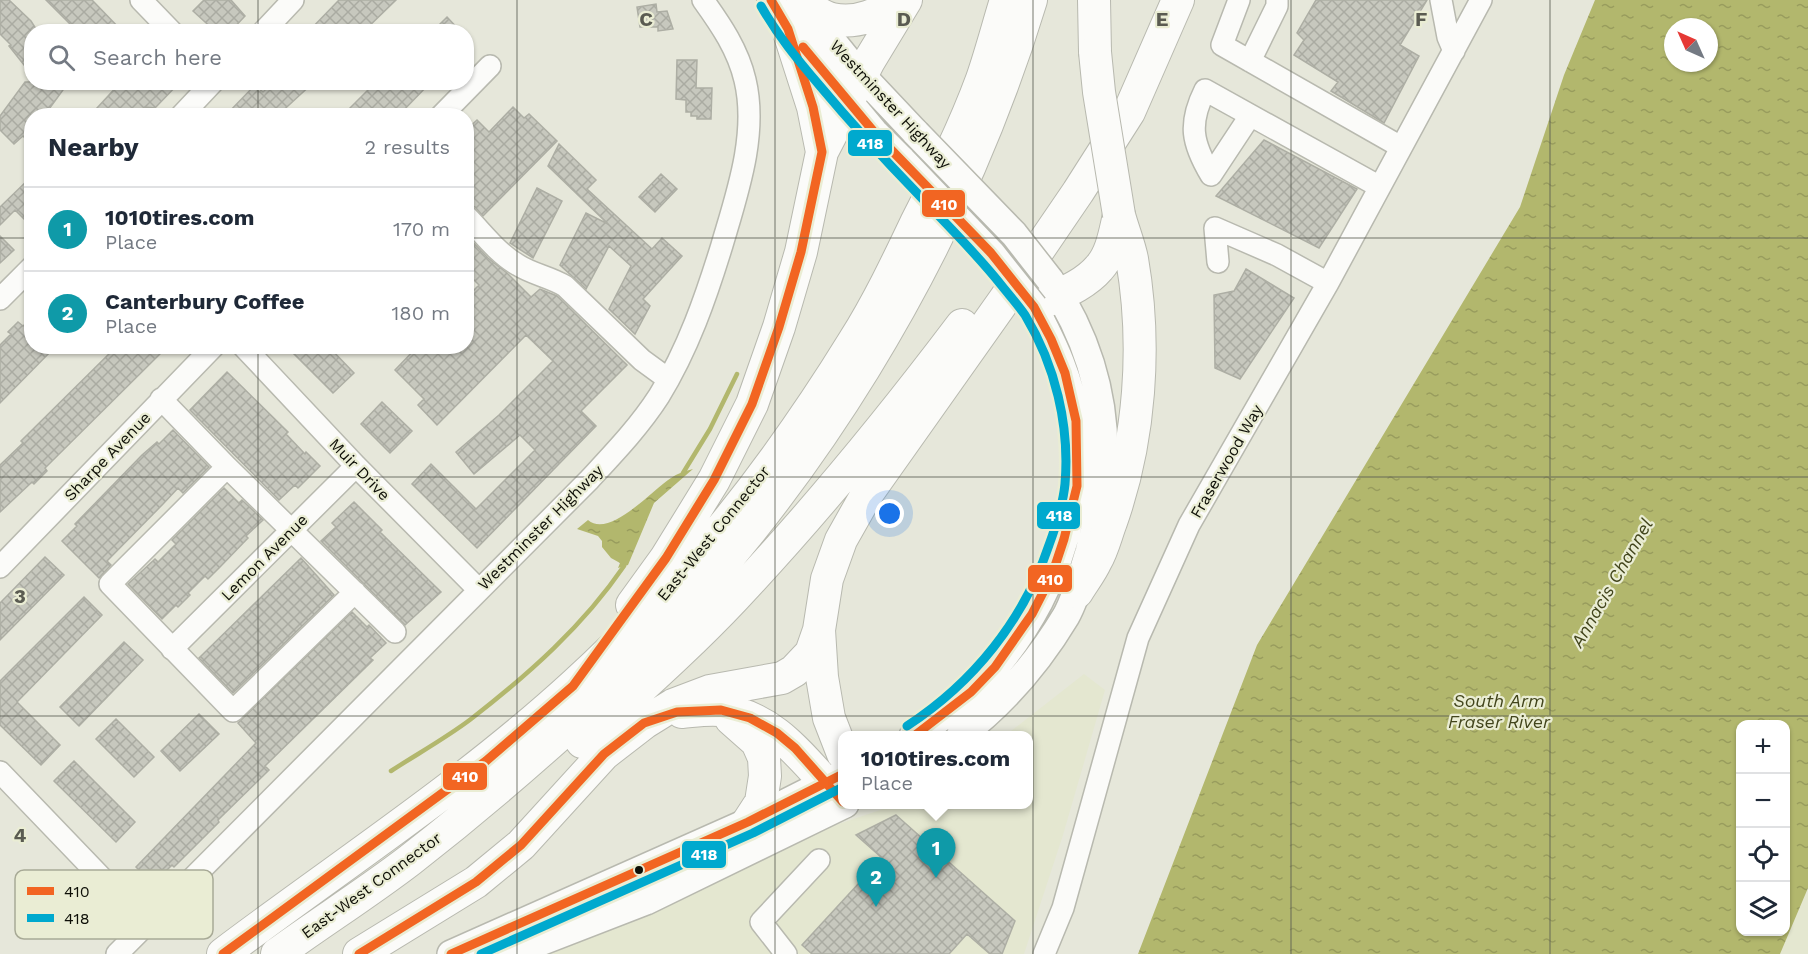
<!DOCTYPE html>
<meta charset="utf-8">
<style>
:root{--surface:#fff;--page:#f2f2f3;--text:#1f2937;--muted:#747a83;--line:#e0e1e3;--accent:#0b8043}
body{margin:0;font-family:"Work Sans",sans-serif;background:var(--page);color:var(--text)}
.controls{position:absolute;right:18px;bottom:18px;display:grid;overflow:hidden;border-radius:12px;box-shadow:0 2px 4px #0004}
.controls button{width:54px;height:54px;display:grid;place-items:center;padding:0;border:0;border-bottom:2px solid var(--line);background:var(--surface);color:var(--text);font:30px sans-serif}
.compass{position:absolute;left:1664px;top:18px;width:54px;height:54px;border-radius:50%;background:var(--surface);box-shadow:0 2px 4px #0004;rotate:315deg}
.you{position:absolute;left:890px;top:514px;width:21px;height:21px;margin:-15px;border:4px solid #fff;border-radius:50%;background:#1a73e8;box-shadow:0 0 0 9px #1a73e833}
.badge{display:grid;place-items:center;width:39px;height:39px;border-radius:50%;background:var(--accent);color:#fff;font-size:20px;font-weight:700}
.pin{position:absolute;translate:-50% -50px;filter:drop-shadow(0 2px 3px #0008)}
.pin::after{content:'';position:absolute;top:32px;width:21px;height:18px;background:inherit;clip-path:polygon(0 0,100% 0,50% 100%)}
.popup{position:absolute;left:838px;top:731px;width:195px;height:78px;box-sizing:border-box;display:grid;place-content:center;border-radius:12px;background:var(--surface);filter:drop-shadow(0 2px 4px #0005);font-size:20px;white-space:nowrap;color:var(--muted)}
.popup b{font-size:22px;color:var(--text)}
.popup::after{content:'';position:absolute;left:50%;top:100%;margin-left:-12px;border:12px solid transparent;border-top-color:var(--surface)}
.list{margin:0;padding:0;list-style:none}
h2{display:flex;justify-content:space-between;align-items:center;height:78px;margin:0;padding:0 24px;font-size:26px}
h2 small{font-size:20px;font-weight:400;color:var(--muted)}
.list li{display:grid;grid-template-columns:39px 1fr auto;gap:18px;align-items:center;box-sizing:border-box;height:84px;padding:0 24px;border-top:2px solid var(--line)}
.list b{display:block;font-size:22px;white-space:nowrap}
.list p{margin:0;font-size:20px;white-space:nowrap;color:var(--muted)}
.list em{font-size:20px;font-style:normal;color:var(--muted)}
.icon{flex:none;width:33px;height:33px;fill:none;stroke:currentColor;stroke-width:2;stroke-linecap:round;stroke-linejoin:round}
.map{position:relative;flex:none;width:1808px;height:954px;overflow:hidden}
.search{position:absolute;background:var(--surface);box-shadow:0 2px 4px #0004;left:24px;top:24px;width:450px;height:66px;display:flex;align-items:center;gap:15px;box-sizing:border-box;padding:0 21px;border-radius:24px;color:var(--muted);font-size:22px}
.panel{position:absolute;background:var(--surface);box-shadow:0 2px 4px #0004;left:24px;top:108px;width:450px;height:246px;border-radius:24px}
.map>svg:first-child{display:block}
.built{fill:#e4e7d0}
.water{fill:url(#water-ripples);fill-rule:evenodd}
.lines{fill:none;stroke-linecap:round;stroke-linejoin:round}
.stream{stroke:#b2b76d;stroke-width:4.5}
.building{fill:url(#building-cross-hatch);stroke:#adaea4;stroke-width:1.5}
.minor-casing{stroke:#b8b9af;stroke-width:24}
.major-casing{stroke:#b8b9af;stroke-width:30}
.highway-casing{stroke:#b8b9af;stroke-width:34}
.minor{stroke:#fbfbf9;stroke-width:21}
.major{stroke:#fbfbf9;stroke-width:27}
.highway{stroke:#fbfbf9;stroke-width:32}
.major-bridge-casing{stroke:#b8b9af;stroke-width:30;stroke-linecap:butt}
.highway-bridge-casing{stroke:#b8b9af;stroke-width:34;stroke-linecap:butt}
.major-bridge{stroke:#fbfbf9;stroke-width:27}
.highway-bridge{stroke:#fbfbf9;stroke-width:32}
.bus-1-casing{stroke:#eaedd4;stroke-width:14}
.bus-2-casing{stroke:#eaedd4;stroke-width:14}
.bus-1{stroke:#f26522;stroke-width:9}
.bus-2{stroke:#00a9ce;stroke-width:9}
.grid{fill:none;stroke:#5a5b51;stroke-width:1.5;stroke-opacity:0.55}
.bus-dot{fill:#0e0f07;stroke:#eaedd4;stroke-width:2}
.labels{text-anchor:middle;stroke-width:4.5;stroke-linejoin:round;paint-order:stroke}
.street-label{font-size:16px;fill:#0e0f07;stroke:#eaedd4}
.water-label{font-size:18px;font-style:italic;fill:#42451c;stroke:#eaedd4}
.key{fill:#eaedd4;stroke:#a8aa96;stroke-width:1.5}
.key-label{font-size:16px;fill:#0e0f07}
.grid-label{font-size:20px;text-anchor:middle;font-weight:bold;fill:#5a5b51;stroke:#eaedd4;stroke-width:4.5;stroke-linejoin:round;paint-order:stroke}
.line-badge{stroke:#eaedd4;stroke-width:2}
.badge-label{font-size:16px;text-anchor:middle;font-weight:bold;fill:#fff}
</style>
<div class="map">
<svg width="1808" height="954" viewBox="0 0 1808 954">
<defs>
<pattern id="water-ripples" width="26" height="14" patternUnits="userSpaceOnUse" patternTransform="scale(1.5)"><rect width="26" height="14" fill="#b2b76d"/><path d="M2 4q2-2 4 0t4 0M15 11q2-2 4 0t4 0" fill="none" stroke="#989c5d"/></pattern>
<pattern id="building-cross-hatch" width="8" height="8" patternUnits="userSpaceOnUse" patternTransform="scale(1.5)"><rect width="8" height="8" fill="#c7c8be"/><path d="M0 0l8 8M0 8l8-8" fill="none" stroke="#aaaba2"/></pattern>
</defs>
<rect width="100%" height="100%" fill="#e6e7da"/>
<path class="built" d="M1084,674L1105,690L1063,835L1024,954H541L827,828L895,805L1029,804V736L1006,735Z
M1808,888V954H1780Z"/>
<path class="water" d="M1595,0H1808V888L1780,954H1138L1257,645L1520,207L1564,75ZM1673,27H1709V63H1673ZM1740,724H1786V932H1740Z
M693,469L654,503L628,565L618,568L620,563L611,558L602,547V541L598,536L577,529L588,520C610,539 653,489 671,478C678,473 686,471 693,469Z"/>
<g class="lines">
<path class="stream" d="M683,473L710,429L737,374
M391,771C417,754 446,738 471,719C529,674 583,626 624,566"/>
</g>
<path class="building" d="M0,0H9L31,21L38,32H32V75L9,46L11,45L0,34Z
M46,0H92L123,32H78Z
M204,0H231L245,16L230,32H216L193,11Z
M339,0H396L363,32H308Z
M1316,0H1427L1400,45L1419,56L1384,123L1331,91L1338,82L1294,55L1304,40L1297,33Z
M656,4L657,12L667,11L673,29L658,31V27H640L637,7Z
M447,17L461,32H432Z
M677,60H697L696,88H712L711,119H697V116H691V112H686V100L676,99Z
M25,82H65L63,90L44,116H32V132L25,138L23,136L14,144L0,130V116Z
M121,82H180L155,108L145,107L137,116H93L99,110L97,108Z
M273,82H314L277,116H225L254,86L259,92L261,90L263,92Z
M376,82H431L398,116H342Z
M513,107L524,118L529,114L557,141L483,216L475,207L466,204V130L477,120L489,132Z
M1264,140L1357,189L1319,248L1216,196Z
M559,144L596,180L587,189L652,249L662,238L682,256L643,299L650,306L635,334L609,309L631,266L609,246L586,289L560,265L586,213L608,224L548,166Z
M661,174L677,189L655,212L639,197Z
M32,176V227L15,210L0,225V207Z
M537,188L562,201L533,258L510,243Z
M466,235L488,258L507,273L531,297L540,289L557,296L627,365L581,411L596,426L477,548L412,484L431,464L476,509L535,450L520,435L474,474L456,452L499,415L553,361L526,335L437,425L418,405L424,399L395,370L418,346H466V298L479,285L466,272Z
M0,236L14,250L0,263Z
M1246,269L1294,298L1240,379L1215,368L1214,295L1234,291Z
M32,318V346H56L0,403V345L11,334L8,332L18,322L23,326Z
M117,346H168L45,468L47,471L34,484L32,482L0,512V465L23,443L21,441Z
M286,346H328L354,373L333,393Z
M227,372L288,432L286,434L305,454L306,452L320,466L298,488L295,485L279,500L190,410Z
M382,402L412,431L390,453L361,424Z
M173,430L209,467L183,493L178,488L163,504L107,561L111,565L99,578L62,541L77,526L75,524L142,455L157,442L159,444Z
M224,488L239,503L242,500L263,520L246,536L248,538L220,567L208,579L205,576L188,593L190,595L178,607L176,605L162,619L128,584L155,559L158,562L176,544L172,540Z
M354,502L382,530L380,532L441,592L405,625L321,541L336,527L332,523Z
M45,557L64,575L0,640V603Z
M301,558L334,595L233,693L199,658Z
M84,597L102,615L17,702L60,745L41,765L0,725V681Z
M352,612L367,627L369,625L386,643L370,658L373,660L265,766L269,770L218,820L219,822L174,867L172,865L153,884L136,867L256,743L238,723Z
M124,642L143,660L79,726L60,707Z
M199,714L219,734L180,771L161,751Z
M116,719L154,757L134,777L96,739Z
M74,761L135,822L116,842L54,781Z
M896,815L1015,921L1002,954H990L967,934L949,954H812L802,945L882,858L856,835Z"/>
<g class="lines">
<defs>
<path id="minor" d="M141,0L172,32
M1239,0L1222,45L1401,147
M1441,0L1448,37L1454,51
M263,32L293,0
M1250,61L1277,6V0
M181,116L213,82
M441,116L490,66
M1250,116L1211,175C1192,143 1188,124 1205,90L1380,187
M466,216C482,232 498,254 518,265C532,274 550,277 565,286L642,360L668,379
M1218,262L1215,228L1277,255L1328,283
M0,299L32,267
M243,346L356,466L478,589
M161,399L227,467L395,632
M227,467L110,584L233,711L355,592
M0,567L214,346
M172,649L356,466
M0,772L146,924
M117,954L589,480C614,453 639,427 659,396C688,349 706,297 722,245C737,194 758,134 745,80C738,50 721,25 703,0
M786,954L761,922L819,860
M1044,954L1063,908L1138,638L1189,525L1328,283L1481,0"/>
<path id="major" d="M771,0L788,29L874,132L902,160
M804,6L850,63L916,133
M913,736C1019,675 1089,544 1076,421C1071,380 1053,343 1034,307
M960,736C1002,704 1039,661 1066,616C1077,596 1082,574 1089,552C1117,456 1106,364 1050,280
M451,954L748,822L843,774
M509,954L646,901L845,804"/>
<path id="highway" d="M1094,0L1095,52
M802,4C811,8 822,17 832,19C858,25 880,13 900,0
M788,29L813,107L822,152
M1034,307C1055,296 1083,287 1099,268C1112,254 1115,232 1119,215
M1077,592C1083,582 1091,572 1096,561C1103,549 1106,535 1111,522C1140,440 1147,346 1132,259C1129,244 1123,230 1119,215
M632,605L666,558L714,480L752,404L779,327L801,252L822,152L869,61L906,0
M819,630L822,677L829,718L843,754
M682,712C694,711 707,709 719,710C776,715 807,765 843,802
M731,719L757,742L764,758L765,776L761,802L748,822
M582,742C633,695 686,649 734,598C815,512 891,419 962,325
M223,954C341,865 466,784 575,684C684,585 777,466 854,341C878,303 897,263 916,223C940,176 964,128 982,79C991,53 998,26 1006,0
M277,954C321,922 367,893 410,860C460,821 510,779 558,736C577,720 594,701 612,684C805,495 952,259 1031,0
M359,954L476,882L521,845L604,754L644,723L673,705L710,691L782,678L794,671L811,653L819,630L827,579L841,540L867,494L1005,299L1078,192L1129,112L1178,0"/>
</defs>
<use href="#minor" class="minor-casing"/>
<use href="#major" class="major-casing"/>
<use href="#highway" class="highway-casing"/>
<use href="#minor" class="minor"/>
<use href="#major" class="major"/>
<use href="#highway" class="highway"/>
<defs>
<path id="major-bridge" d="M916,133L1014,234L1050,280
M902,160L991,253L1034,307"/>
<path id="highway-bridge" d="M1095,52L1099,92L1119,215"/>
</defs>
<use href="#major-bridge" class="major-bridge-casing"/>
<use href="#highway-bridge" class="highway-bridge-casing"/>
<use href="#major-bridge" class="major-bridge"/>
<use href="#highway-bridge" class="highway-bridge"/>
<defs>
<path id="bus-1" d="M803,47L874,132L991,253L1034,307L1051,339L1065,373L1076,421L1077,486L1064,539L1052,575L1032,614L995,667L971,692L914,736
M223,954L486,761L573,686L666,558L714,480L752,404L779,327L801,252L822,152L813,107L788,29L771,0
M359,954L476,882L521,845L604,754L644,723L677,712L721,710L750,718L777,733L795,748L843,802
M451,954L748,822L843,774"/>
<path id="bus-2" d="M761,6C778,36 797,59 820,86C851,123 883,158 917,193C946,224 976,253 1002,286C1010,296 1018,305 1025,315C1055,365 1070,425 1065,484C1063,504 1056,526 1049,545C1024,620 973,683 907,726
M481,954L753,833L843,787"/>
</defs>
<use href="#bus-1" class="bus-1-casing"/>
<use href="#bus-2" class="bus-2-casing"/>
<use href="#bus-1" class="bus-1"/>
<use href="#bus-2" class="bus-2"/>
</g>
<path class="grid" d="M258,0V32M517,0V954M775,0V954M1033,0V954M1291,0V954M1550,0V954M258,82V116M0,238H32M466,238H1808M258,346V954M0,477H1808M0,716H1808"/>
<circle class="bus-dot" cx="639" cy="870" r="5"/>
<g class="labels">
<g class="street-label">
<text transform="translate(891 104) rotate(47)" y="6">Westminster Highway</text>
<text transform="translate(107 456) rotate(-46)" y="6">Sharpe Avenue</text>
<text transform="translate(1226 461) rotate(-60)" y="6">Fraserwood Way</text>
<text transform="translate(360 469) rotate(46)" y="6">Muir Drive</text>
<text transform="translate(540 527) rotate(-45)" y="6">Westminster Highway</text>
<text transform="translate(713 533) rotate(-51)" y="6">East-West Connector</text>
<text transform="translate(264 557) rotate(-45)" y="6">Lemon Avenue</text>
<text transform="translate(371 885) rotate(-36)" y="6">East-West Connector</text>
</g>
<g class="water-label">
<text transform="translate(1612 583) rotate(-60)" y="6">Annacis Channel</text>
<text x="1499" y="707">South Arm<tspan x="1499" dy="21">Fraser River</tspan></text>
</g>
</g>
<rect x="15" y="870" width="198" height="69" rx="9" class="key"/>
<rect x="27" y="887" width="27" height="8" fill="#f26522"/>
<rect x="27" y="914" width="27" height="8" fill="#00a9ce"/>
<g class="key-label">
<text x="64" y="897">410</text>
<text x="64" y="924">418</text>
</g>
<g class="grid-label">
<text x="646" y="26">C</text>
<text x="904" y="26">D</text>
<text x="1162" y="26">E</text>
<text x="1421" y="26">F</text>
<text x="20" y="603">3</text>
<text x="20" y="842">4</text>
</g>
<g class="line-badge">
<rect x="847" y="129" width="46" height="28" rx="6" fill="#00a9ce"/>
<rect x="921" y="189" width="45" height="29" rx="6" fill="#f26522"/>
<rect x="1036" y="501" width="45" height="29" rx="6" fill="#00a9ce"/>
<rect x="1027" y="564" width="46" height="29" rx="6" fill="#f26522"/>
<rect x="442" y="762" width="46" height="29" rx="6" fill="#f26522"/>
<rect x="681" y="840" width="46" height="29" rx="6" fill="#00a9ce"/>
</g>
<g class="badge-label">
<text x="870" y="149">418</text>
<text x="944" y="210">410</text>
<text x="1059" y="521">418</text>
<text x="1050" y="585">410</text>
<text x="465" y="782">410</text>
<text x="704" y="860">418</text>
</g>
</svg>
<div class="controls">
<button>+</button>
<button>−</button>
<button><svg class="icon" aria-label="locate" viewBox="0 0 24 24"><circle cx="12" cy="12" r="6"/><path d="M12 2v4M12 18v4M2 12h4M18 12h4"/></svg></button>
<button><svg class="icon" aria-label="layers" viewBox="0 0 24 24"><path d="M12 4l9 5-9 5-9-5zM3 14l9 5 9-5"/></svg></button>
</div>
<svg class="compass" viewBox="-18 -18 36 36"><path d="M0-13l5 13h-10z" fill="#e53935"/><path d="M0 13l5-13h-10z" fill="#747a83"/></svg>
<div class="you"></div>
<div class="pin badge" style="left:936px;top:878px;background:#0f9aa8">1</div>
<div class="popup"><b>1010tires.com</b>Place</div>
<div class="pin badge" style="left:876px;top:907px;background:#0f9aa8">2</div>
<div class="search"><svg class="icon" aria-label="search" viewBox="0 0 24 24"><circle cx="10" cy="10" r="6"/><path d="M15 15l6 6"/></svg>Search here</div>
<section class="panel">
<h2>Nearby<small>2 results</small></h2>
<ul class="list">
<li><span class="badge" style="background:#0f9aa8">1</span><div><b>1010tires.com</b><p>Place</p></div><em>170 m</em></li>
<li><span class="badge" style="background:#0f9aa8">2</span><div><b>Canterbury Coffee</b><p>Place</p></div><em>180 m</em></li>
</ul>
</section>
</div>
